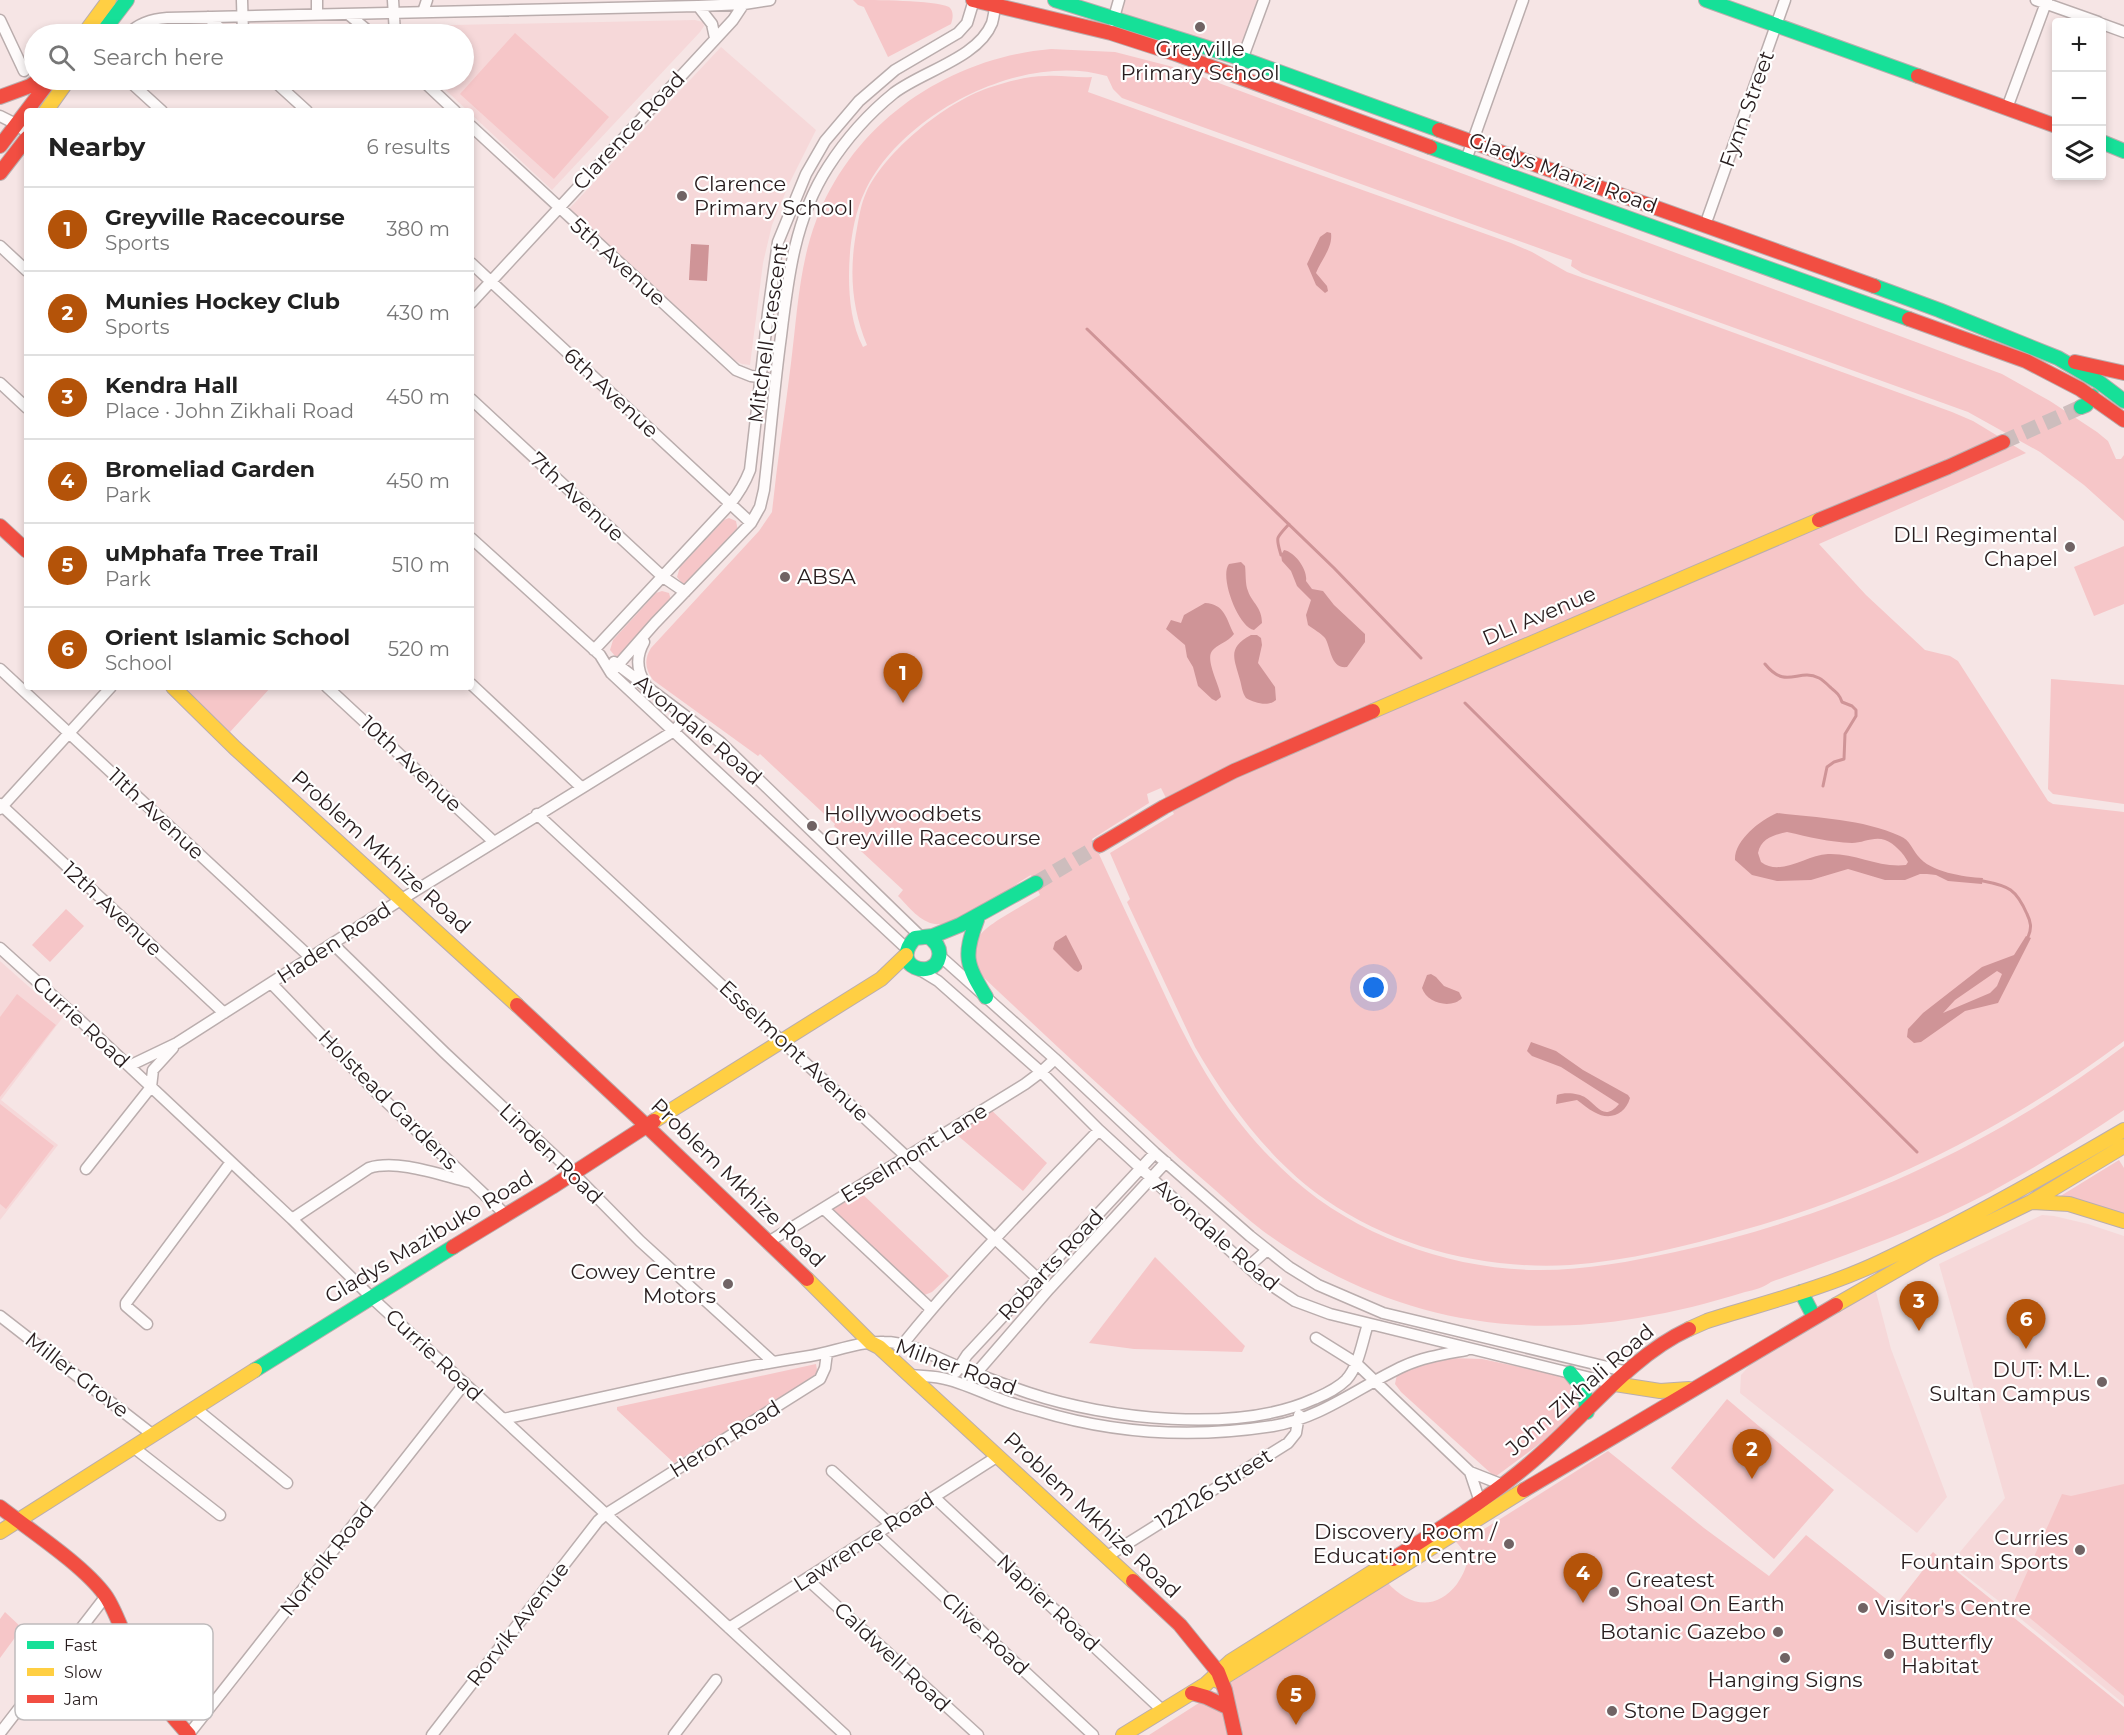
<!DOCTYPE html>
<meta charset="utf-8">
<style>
:root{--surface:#fff;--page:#f2f2f2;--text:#222;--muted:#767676;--line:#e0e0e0;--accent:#b45309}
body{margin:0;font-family:Montserrat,sans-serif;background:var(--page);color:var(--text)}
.controls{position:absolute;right:18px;top:18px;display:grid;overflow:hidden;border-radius:6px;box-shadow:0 3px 9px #0003}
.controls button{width:54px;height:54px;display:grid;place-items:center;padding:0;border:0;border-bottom:2px solid var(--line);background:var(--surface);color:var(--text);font:30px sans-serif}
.you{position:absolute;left:1374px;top:988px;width:21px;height:21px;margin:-15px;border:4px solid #fff;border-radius:50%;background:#1a73e8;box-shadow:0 0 0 9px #1a73e833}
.badge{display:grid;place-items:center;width:39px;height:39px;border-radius:50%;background:var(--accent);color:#fff;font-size:20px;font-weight:700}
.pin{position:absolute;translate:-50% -50px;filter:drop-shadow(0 2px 3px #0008)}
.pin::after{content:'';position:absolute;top:32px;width:21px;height:18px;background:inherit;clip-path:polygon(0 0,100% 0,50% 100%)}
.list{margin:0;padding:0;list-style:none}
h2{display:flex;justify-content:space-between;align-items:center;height:78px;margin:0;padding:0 24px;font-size:26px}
h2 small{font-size:20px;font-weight:400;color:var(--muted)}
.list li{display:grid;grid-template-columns:39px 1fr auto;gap:18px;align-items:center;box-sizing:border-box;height:84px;padding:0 24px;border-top:2px solid var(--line)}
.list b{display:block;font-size:22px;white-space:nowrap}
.list p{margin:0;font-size:20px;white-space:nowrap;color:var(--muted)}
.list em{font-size:20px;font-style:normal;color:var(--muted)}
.icon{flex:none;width:33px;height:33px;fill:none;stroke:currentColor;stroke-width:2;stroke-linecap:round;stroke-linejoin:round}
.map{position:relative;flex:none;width:2124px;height:1735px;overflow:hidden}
.search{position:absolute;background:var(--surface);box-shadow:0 3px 9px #0003;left:24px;top:24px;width:450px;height:66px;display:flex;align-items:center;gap:15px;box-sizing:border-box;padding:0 21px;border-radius:33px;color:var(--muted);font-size:22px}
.panel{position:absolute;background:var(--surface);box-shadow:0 3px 9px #0003;left:24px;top:108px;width:450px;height:582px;border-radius:6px}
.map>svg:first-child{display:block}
.built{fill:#f6d8d9}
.green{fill:#f6c6c8}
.water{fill:#cf9497;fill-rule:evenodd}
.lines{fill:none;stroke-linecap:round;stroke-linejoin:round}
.stream{stroke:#cf9497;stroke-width:3}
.secondary-tunnel{stroke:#cdbdbd;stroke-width:15;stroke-dasharray:15 8;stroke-linecap:butt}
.street-casing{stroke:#baadad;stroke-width:13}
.fast-casing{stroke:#baadad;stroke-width:16}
.slow-casing{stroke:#baadad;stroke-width:16}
.jam-casing{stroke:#baadad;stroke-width:16}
.street{stroke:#fefbfb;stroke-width:10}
.fast{stroke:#16e098;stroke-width:14}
.slow{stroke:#ffcf43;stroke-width:14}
.jam{stroke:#f24e42;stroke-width:14}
.poi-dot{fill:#706364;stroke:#fff;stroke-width:2}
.labels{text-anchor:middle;stroke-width:4.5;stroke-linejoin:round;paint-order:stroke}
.poi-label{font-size:21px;fill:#281d1e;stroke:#fff;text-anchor:start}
.street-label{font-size:21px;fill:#281d1e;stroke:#fff}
.key{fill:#fff;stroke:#bebbbc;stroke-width:1.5}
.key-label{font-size:16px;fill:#281d1e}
</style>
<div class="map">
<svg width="2124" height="1735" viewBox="0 0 2124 1735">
<rect width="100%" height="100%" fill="#f6e5e5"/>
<path class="built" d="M1121,0H1264L1243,59L1115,16Z
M695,20L703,22L704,26L700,32L552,190L471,114V111H468L435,80H464V34H407V26Z
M721,47L816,130L789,184L772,225L763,263L750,365L742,364L730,358L569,209Z
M0,961L63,1017L1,1100L58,1145L0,1220Z
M2042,1215L2054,1216L2088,1224L2124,1236V1704L2004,1605L1950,1564L2005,1498L1939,1264Z
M1874,1284L1891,1349L1947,1497L1917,1533L1740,1393L1741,1375L1771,1342Z"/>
<path class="green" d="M853,0C872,0 935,0 949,7C954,11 953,18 951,24L888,57L864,7L858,5Z
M515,33L609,117L554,179L460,94Z
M1051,49L1115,52L1181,69L2002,374L2050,401L2097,432L2108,441L2116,459H2121L2124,455V521L2084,485L2040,452L1968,412L1582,273L1571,266L1572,260L1122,98L1113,89L1107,76C1023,51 902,113 865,191C853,216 849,249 849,276C849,300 852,326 863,347L867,345C851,306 849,269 857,228C859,217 861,204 866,193C885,151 945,103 988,88C1006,82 1027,76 1046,76C1062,75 1076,78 1092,77L1088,92L1511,243L1532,252L1567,272L1952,412L1973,421L2026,453L1819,544L1866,595L1925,650L1950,656L1958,661L2048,801L2053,804L2124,812V1041C2010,1126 1880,1192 1743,1230C1686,1246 1628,1261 1570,1265C1486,1270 1395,1248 1326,1200C1272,1163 1227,1103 1195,1047L1127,902L1130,899L1110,853L1174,814L1161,788L1147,794L1149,803L1092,839C1111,880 1130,922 1150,963C1189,1048 1222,1116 1293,1179C1358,1236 1447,1268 1533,1270C1582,1271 1628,1262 1675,1252C1836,1217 1993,1146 2124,1046V1110C2085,1136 2045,1162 2003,1185C1930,1226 1849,1254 1771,1282C1763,1288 1754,1290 1745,1292C1710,1303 1674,1312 1638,1318C1500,1341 1377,1313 1263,1231C1246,1218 1230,1203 1214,1189C1191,1169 1168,1149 1146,1128C1090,1077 1035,1026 980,974C967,944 977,933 1003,917C1015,910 1028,902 1040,895L1031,875C1012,886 955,928 935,924C920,922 909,907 898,896L903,890L834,826L835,824L760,754L758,756L653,680C645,669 644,659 651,648L759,531L772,512C777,462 785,413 791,363C797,316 799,266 816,221C853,122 948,58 1051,49Z
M729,518L736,521L738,531L688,583H682L677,577L680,567L724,520Z
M2124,546V604L2094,616L2074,567Z
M662,591L669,593L671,600L620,656H615L610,650L613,640L656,593Z
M2051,679L2124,685V804L2053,794L2048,789Z
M183,687H271L230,732Z
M66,909L84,926L50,962L32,945Z
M17,994L56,1025L0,1097V1017Z
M0,1104L54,1146L6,1209L0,1204Z
M987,1106L1047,1163L1023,1191L950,1129Z
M2119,1160L2124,1168V1217L2054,1200Z
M856,1188L949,1276L932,1292L922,1296L825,1208Z
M1155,1257L1245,1346L1242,1352L1134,1349L1089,1343Z
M1450,1358L1482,1359L1568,1377L1582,1393L1579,1411L1546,1439L1495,1477L1401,1392L1395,1384L1397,1374L1413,1366Z
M816,1364L818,1375L674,1463L617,1410V1407Z
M1727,1399L1834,1490L1774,1559L1671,1468Z
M1608,1451L1704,1528L1769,1576L1806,1535L1895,1606L1927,1565L1925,1561L1933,1552L2124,1707V1735H1149L1387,1582C1409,1607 1436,1611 1457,1584C1461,1578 1466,1569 1467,1562C1467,1553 1459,1545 1453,1539L1478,1525L1481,1531Z
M2124,1484V1696L2013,1604L2062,1494L2071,1496Z
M5,1612L22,1628L0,1658V1619Z"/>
<path class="water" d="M1327,232L1331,233C1333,248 1321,260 1316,273L1327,286L1328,291L1325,293L1316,285L1307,264L1320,237Z
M691,244L709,245L707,281L689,280Z
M1284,550C1295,552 1308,570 1306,581L1312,589L1323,591L1334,605L1365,634V642L1347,667C1330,669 1331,647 1325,638C1321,633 1313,629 1308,625L1306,615L1311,600L1297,586L1291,571L1282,561L1281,555Z
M1241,562L1245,566C1246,573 1245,584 1248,591C1252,603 1262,607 1262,623L1254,630C1238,627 1219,576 1229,564Z
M1205,603C1225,604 1226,619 1234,634C1227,643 1217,644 1212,651C1205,660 1220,686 1221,697L1216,701L1212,699L1198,686L1193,667L1187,657L1185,645L1166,629L1171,620L1181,623L1184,615Z
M1251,635H1257L1261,638L1262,645L1258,663L1275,687L1276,700C1268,707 1255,703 1246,698C1242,692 1242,687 1240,680C1234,658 1227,648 1251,635Z
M1777,813C1817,818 1862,819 1900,836C1910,840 1912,849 1918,856C1930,872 1964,877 1983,878L1982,884L1948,881L1936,875L1927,874H1920L1905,880H1885L1848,869L1811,880L1777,881L1752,875L1735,860C1734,841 1760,820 1777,813ZM1787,832C1809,837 1829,842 1852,843C1863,843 1874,836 1885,840C1894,843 1904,854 1908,862L1906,865C1878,868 1856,853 1828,854C1806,855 1781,877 1761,862L1758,853C1761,838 1774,835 1787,832Z
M1066,935L1082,966V969L1078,972L1074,970L1053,949L1055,942Z
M2026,936L2031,938L1998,1003L1965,1011L1921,1042L1914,1043L1907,1037L1908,1029L1923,1013L1982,967L2014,955ZM1997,971L2002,974L1997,986L1990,993L1943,1013L1955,1000Z
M1431,974L1436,977L1444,986L1459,992L1462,998C1452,1009 1427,1004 1422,988L1427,975Z
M1531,1042L1556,1051L1583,1070L1628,1095L1630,1098C1625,1115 1609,1121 1594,1112C1588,1109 1583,1104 1577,1100L1556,1104L1557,1095C1565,1092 1579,1093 1586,1098C1597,1105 1604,1122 1619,1104L1561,1067L1532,1056L1527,1051Z"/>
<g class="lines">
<path class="stream" d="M1087,329L1334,568L1421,658
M1281,555C1276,537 1275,539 1289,524
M1765,664C1787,691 1798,667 1819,678C1823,680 1827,684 1830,687C1836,692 1840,695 1842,702L1852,706L1856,710V716L1845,734L1844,759L1834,762L1827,767L1823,786
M1465,703L1917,1152
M1983,881C2009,886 2016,889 2027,914C2031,922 2032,928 2028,937"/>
<path class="secondary-tunnel" d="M2003,442L2081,407
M1036,883L1100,845"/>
<defs>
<path id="street" d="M242,0L243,34
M317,0V15
M393,0L395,34
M2036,0L2098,22
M698,6L712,24L715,38
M423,12L427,0
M348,14L372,34
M208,17L226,34
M0,20L24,71
M1113,21L1119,0
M2102,24L2124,32
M128,34C139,23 151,19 167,18L698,6L744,4L770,0
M1236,76L1264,0
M128,80L162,111
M273,80L307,111
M422,80L455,111
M2007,108L2047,0
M0,116L16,124L27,133
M471,126L736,370L751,376L766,378
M1466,160L1523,0
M1708,217L1785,0
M0,246L27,271
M471,263L751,523
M471,303L733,20L745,2
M0,383L27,408
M471,399L663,577L685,592
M471,538L600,655L611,673L906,948
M644,642C636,656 636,669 645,683
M594,650L730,504C739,493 745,483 750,470L768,313L778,242L806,174L825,141L859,101L895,70L958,33L967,23L974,0
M614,662L720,742L920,936
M0,669L311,958
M611,673L655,623L751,523L760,507L764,490C770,439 774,387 781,336C788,277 795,218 828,167C846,139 868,114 894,93C923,71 978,58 992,23C994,16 995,8 996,0
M471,684L581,787
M327,687L494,842
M0,804L224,1013
M0,809L111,687
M537,814L1049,1289
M333,944L445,1053L573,1173L640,1241L773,1362
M0,948L83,1023L292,1219L371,1297L845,1735
M940,956L1055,1059L1155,1153L1250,1236L1289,1267L1318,1285L1383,1313L1628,1372
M920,970L938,981L1041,1072L1099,1130L1259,1277L1295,1301L1330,1314L1615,1384
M271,983L376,1092L506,1215
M129,1066L177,1043L402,899L674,731L686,717
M86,1169L151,1087L153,1070L173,1048
M824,1209L931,1309
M292,1219L369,1168C398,1159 440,1175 469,1182
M770,1241L1025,1084L1041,1072L1055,1059
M1248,1267L1267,1250
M0,1316L153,1435
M147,1324L126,1306V1303L231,1162
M1316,1338L1356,1363L1470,1472L1503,1485
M897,1345L903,1344C964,1268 1032,1200 1099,1130
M956,1372L967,1355L1155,1153
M909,1375C919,1376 930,1376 941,1378C958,1381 975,1389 992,1396C1007,1402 1023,1407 1039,1411C1115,1434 1196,1438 1273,1426C1322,1418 1360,1386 1404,1366C1424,1357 1445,1354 1466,1350
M972,1378L1049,1289L1166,1162
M195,1408L287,1483
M503,1419C605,1398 707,1372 810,1356C834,1352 859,1341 884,1342C910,1342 935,1357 959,1367C982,1376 1005,1385 1029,1393C1107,1419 1237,1434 1314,1399C1325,1394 1337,1389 1346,1380C1359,1366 1362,1342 1368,1324
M133,1447L220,1515
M832,1471L891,1525
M1470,1472L1480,1502
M934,1497L1162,1710
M877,1534L1093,1735
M1106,1557L1288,1443L1296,1433L1299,1415
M807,1579L978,1735
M729,1628L998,1456
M0,1733L106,1596
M189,1734L465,1383
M432,1735L598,1521L606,1514L820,1379L825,1368L827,1353
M674,1735L716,1680"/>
<path id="fast" d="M1055,0L1243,59L1439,130
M1706,0L1918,76
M101,34L127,0
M2102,142L2124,151
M1430,147L1909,319
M1874,286L1939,310L2058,358L2099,382L2124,401
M2081,407L2086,405L2092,396
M977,920C963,956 966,964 986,997
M929,937C936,942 941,948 939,957C934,981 888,967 915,938L933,936L960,925L1036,883
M1801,1292L1814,1317
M255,1370L453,1247
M1570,1373L1584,1390L1587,1412"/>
<path id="slow" d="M84,34L109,0
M46,111L68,80
M173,687L235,748L517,1005
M1373,711L1819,520
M654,1121L881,979L906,955
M2031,1202L2069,1204L2124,1221
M807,1279L871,1343L879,1347L1133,1581
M1836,1305L1930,1251L2031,1202L2124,1146
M1689,1329L1707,1321C1764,1303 1825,1288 1880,1262C1963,1223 2044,1177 2124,1130
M1615,1384L1660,1391L1689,1389
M0,1532L255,1370
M1218,1681L1524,1490
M1123,1735L1206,1684L1231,1661L1393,1559"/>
<path id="jam" d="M973,0L1111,33L1176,54L1430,147
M1918,76L2056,126
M0,97L30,86L39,80
M1439,130L1874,286
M0,146L50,80
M0,173L27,138
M1909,319L2026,361L2080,389L2124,420
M2075,362L2124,373
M1819,520L1948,467L2003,442
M0,526L27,551
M1100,845L1164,807L1234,771L1373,711
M517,1005L636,1116L807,1279
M453,1247L552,1187L654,1121
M1524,1490L1836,1305
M0,1507C31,1531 83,1565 105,1595C116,1610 125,1639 133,1657C148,1687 167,1711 189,1735
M1393,1559C1446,1525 1499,1492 1545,1450C1591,1409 1633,1355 1689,1329
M1133,1581L1180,1625L1218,1672L1225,1690L1235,1735
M1192,1693L1206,1697L1229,1708"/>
</defs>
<use href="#street" class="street-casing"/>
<use href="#fast" class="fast-casing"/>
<use href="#slow" class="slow-casing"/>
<use href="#jam" class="jam-casing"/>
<use href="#street" class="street"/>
<use href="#fast" class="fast"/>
<use href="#slow" class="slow"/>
<use href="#jam" class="jam"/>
</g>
<g class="poi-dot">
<circle cx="1200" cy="27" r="6"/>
<circle cx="682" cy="196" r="6"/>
<circle cx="2070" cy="547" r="6"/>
<circle cx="785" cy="577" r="6"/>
<circle cx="812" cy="826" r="6"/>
<circle cx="728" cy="1284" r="6"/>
<circle cx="2102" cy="1382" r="6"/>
<circle cx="1509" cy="1544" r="6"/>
<circle cx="2080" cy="1550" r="6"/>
<circle cx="1614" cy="1592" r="6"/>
<circle cx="1863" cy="1608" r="6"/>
<circle cx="1778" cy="1632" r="6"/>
<circle cx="1889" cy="1654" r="6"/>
<circle cx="1785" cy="1658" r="6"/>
<circle cx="1612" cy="1711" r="6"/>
</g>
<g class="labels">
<g class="poi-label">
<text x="1200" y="56" text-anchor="middle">Greyville<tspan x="1200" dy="24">Primary School</tspan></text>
<text x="694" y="191">Clarence<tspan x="694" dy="24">Primary School</tspan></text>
<text x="2058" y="542" text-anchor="end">DLI Regimental<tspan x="2058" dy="24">Chapel</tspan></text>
<text x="797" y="584">ABSA</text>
<text x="824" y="821">Hollywoodbets<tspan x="824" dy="24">Greyville Racecourse</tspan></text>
<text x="716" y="1279" text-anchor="end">Cowey Centre<tspan x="716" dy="24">Motors</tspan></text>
<text x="2090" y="1377" text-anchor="end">DUT: M.L.<tspan x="2090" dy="24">Sultan Campus</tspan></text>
<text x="1497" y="1539" text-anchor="end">Discovery Room /<tspan x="1497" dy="24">Education Centre</tspan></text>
<text x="2068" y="1545" text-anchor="end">Curries<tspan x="2068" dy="24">Fountain Sports</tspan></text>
<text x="1626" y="1587">Greatest<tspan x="1626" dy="24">Shoal On Earth</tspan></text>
<text x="1875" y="1615">Visitor's Centre</text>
<text x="1766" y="1639" text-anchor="end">Botanic Gazebo</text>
<text x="1901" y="1649">Butterfly<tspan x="1901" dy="24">Habitat</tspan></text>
<text x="1785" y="1687" text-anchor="middle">Hanging Signs</text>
<text x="1624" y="1718">Stone Dagger</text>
</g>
<g class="street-label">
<text transform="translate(1747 109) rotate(-70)" y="7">Fynn Street</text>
<text transform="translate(629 131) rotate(-47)" y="7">Clarence Road</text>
<text transform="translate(1563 173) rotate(20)" y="7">Gladys Manzi Road</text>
<text transform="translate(618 262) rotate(42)" y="7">5th Avenue</text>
<text transform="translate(768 333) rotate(-82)" y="7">Mitchell Crescent</text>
<text transform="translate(611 393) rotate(43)" y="7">6th Avenue</text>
<text transform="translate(577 497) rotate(43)" y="7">7th Avenue</text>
<text transform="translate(1539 616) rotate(-23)" y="7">DLI Avenue</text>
<text transform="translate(698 730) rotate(40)" y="7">Avondale Road</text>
<text transform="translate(411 764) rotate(43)" y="7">10th Avenue</text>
<text transform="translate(156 814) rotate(43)" y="7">11th Avenue</text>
<text transform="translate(381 852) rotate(42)" y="7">Problem Mkhize Road</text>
<text transform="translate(112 909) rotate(43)" y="7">12th Avenue</text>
<text transform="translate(334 943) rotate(-33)" y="7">Haden Road</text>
<text transform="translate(81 1022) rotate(43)" y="7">Currie Road</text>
<text transform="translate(794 1051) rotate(43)" y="7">Esselmont Avenue</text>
<text transform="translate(388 1100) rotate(45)" y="7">Holstead Gardens</text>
<text transform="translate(914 1153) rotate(-32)" y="7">Esselmont Lane</text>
<text transform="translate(551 1154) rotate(44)" y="7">Linden Road</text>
<text transform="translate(738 1183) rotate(44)" y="7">Problem Mkhize Road</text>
<text transform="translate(1216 1235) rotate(41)" y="7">Avondale Road</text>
<text transform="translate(429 1237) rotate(-31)" y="7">Gladys Mazibuko Road</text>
<text transform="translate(1051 1265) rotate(-47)" y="7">Robarts Road</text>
<text transform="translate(434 1355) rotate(43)" y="7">Currie Road</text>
<text transform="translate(956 1367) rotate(20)" y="7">Milner Road</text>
<text transform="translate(77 1375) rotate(38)" y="7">Miller Grove</text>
<text transform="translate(1580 1390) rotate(-41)" y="7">John Zikhali Road</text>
<text transform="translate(725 1439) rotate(-32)" y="7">Heron Road</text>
<text transform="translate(1214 1489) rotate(-32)" y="7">122126 Street</text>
<text transform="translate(1092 1515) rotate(43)" y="7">Problem Mkhize Road</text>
<text transform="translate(864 1542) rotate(-33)" y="7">Lawrence Road</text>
<text transform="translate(327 1559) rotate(-52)" y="7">Norfolk Road</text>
<text transform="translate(1048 1603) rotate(43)" y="7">Napier Road</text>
<text transform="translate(518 1624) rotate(-52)" y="7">Rorvik Avenue</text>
<text transform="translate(985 1634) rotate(43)" y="7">Clive Road</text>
<text transform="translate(892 1657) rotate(43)" y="7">Caldwell Road</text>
</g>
</g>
<rect x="15" y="1624" width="198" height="96" rx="9" class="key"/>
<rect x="27" y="1641" width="27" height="8" fill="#16e098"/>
<rect x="27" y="1668" width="27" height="8" fill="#ffcf43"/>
<rect x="27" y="1695" width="27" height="8" fill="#f24e42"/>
<g class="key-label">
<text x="64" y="1651">Fast</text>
<text x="64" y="1678">Slow</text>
<text x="64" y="1705">Jam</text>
</g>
</svg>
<div class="controls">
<button>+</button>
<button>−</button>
<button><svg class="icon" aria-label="layers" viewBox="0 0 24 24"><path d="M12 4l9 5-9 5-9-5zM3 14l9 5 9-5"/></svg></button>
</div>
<div class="you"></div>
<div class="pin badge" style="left:903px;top:703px">1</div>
<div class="pin badge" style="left:1752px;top:1479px">2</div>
<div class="pin badge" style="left:1919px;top:1331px">3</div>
<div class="pin badge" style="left:1583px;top:1603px">4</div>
<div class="pin badge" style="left:1296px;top:1725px">5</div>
<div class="pin badge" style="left:2026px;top:1349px">6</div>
<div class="search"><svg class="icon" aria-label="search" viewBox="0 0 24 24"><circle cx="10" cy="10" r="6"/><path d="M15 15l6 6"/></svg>Search here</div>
<section class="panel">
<h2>Nearby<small>6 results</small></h2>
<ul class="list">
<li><span class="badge">1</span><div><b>Greyville Racecourse</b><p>Sports</p></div><em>380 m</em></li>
<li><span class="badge">2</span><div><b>Munies Hockey Club</b><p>Sports</p></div><em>430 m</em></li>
<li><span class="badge">3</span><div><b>Kendra Hall</b><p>Place · John Zikhali Road</p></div><em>450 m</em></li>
<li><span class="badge">4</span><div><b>Bromeliad Garden</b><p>Park</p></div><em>450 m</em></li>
<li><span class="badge">5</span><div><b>uMphafa Tree Trail</b><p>Park</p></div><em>510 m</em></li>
<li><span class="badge">6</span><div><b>Orient Islamic School</b><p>School</p></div><em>520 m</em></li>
</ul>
</section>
</div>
